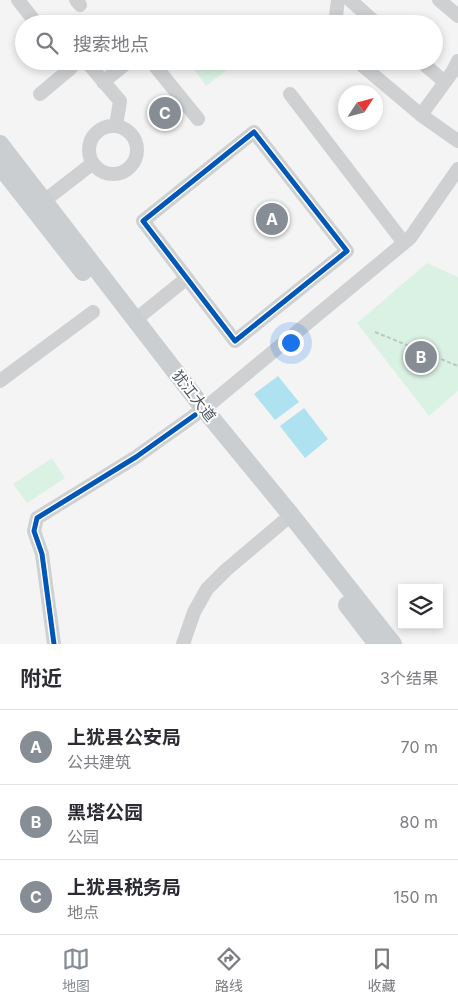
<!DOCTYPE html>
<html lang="zh">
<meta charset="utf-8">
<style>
:root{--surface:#fff;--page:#f7f7f7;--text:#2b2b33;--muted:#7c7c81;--line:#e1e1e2;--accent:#868d94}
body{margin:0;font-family:Inter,"Noto Sans SC",sans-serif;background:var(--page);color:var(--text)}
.controls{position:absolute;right:15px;bottom:15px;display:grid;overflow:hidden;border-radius:0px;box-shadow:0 2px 8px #0003}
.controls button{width:45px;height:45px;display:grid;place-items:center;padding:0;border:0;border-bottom:1px solid var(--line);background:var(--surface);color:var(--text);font:25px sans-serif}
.compass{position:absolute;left:338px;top:85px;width:45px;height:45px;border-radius:50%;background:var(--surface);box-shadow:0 2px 8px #0003;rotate:54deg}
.you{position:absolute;left:290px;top:342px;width:18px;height:18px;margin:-12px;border:4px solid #fff;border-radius:50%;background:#1a73e8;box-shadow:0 0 0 8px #1a73e833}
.badge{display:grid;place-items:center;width:32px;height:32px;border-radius:50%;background:var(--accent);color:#fff;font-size:16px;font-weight:700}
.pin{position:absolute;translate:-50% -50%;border:2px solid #fff;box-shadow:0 1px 5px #0006}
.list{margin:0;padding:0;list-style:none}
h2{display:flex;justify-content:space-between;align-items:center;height:65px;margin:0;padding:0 20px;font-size:21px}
h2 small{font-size:16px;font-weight:400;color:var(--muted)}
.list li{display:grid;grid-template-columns:32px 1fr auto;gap:15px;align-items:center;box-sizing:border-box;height:75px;padding:0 20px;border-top:1px solid var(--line)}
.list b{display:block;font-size:19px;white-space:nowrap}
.list p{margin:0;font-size:16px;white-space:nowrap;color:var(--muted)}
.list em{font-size:16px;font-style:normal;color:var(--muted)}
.icon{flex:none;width:28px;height:28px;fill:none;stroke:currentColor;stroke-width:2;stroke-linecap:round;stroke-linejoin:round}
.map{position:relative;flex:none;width:458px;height:644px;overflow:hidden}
.search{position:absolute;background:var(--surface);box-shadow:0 2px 8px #0003;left:15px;right:15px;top:15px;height:55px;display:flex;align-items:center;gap:12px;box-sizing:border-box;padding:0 18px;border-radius:28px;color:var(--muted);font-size:19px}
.sheet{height:290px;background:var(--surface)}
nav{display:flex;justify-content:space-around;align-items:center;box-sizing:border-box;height:70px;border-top:1px solid var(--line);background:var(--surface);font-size:14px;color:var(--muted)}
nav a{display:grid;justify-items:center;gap:2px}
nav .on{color:var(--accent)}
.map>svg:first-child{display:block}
.green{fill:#d9f2e3}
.water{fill:#aee2f0}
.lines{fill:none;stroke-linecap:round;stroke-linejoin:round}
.path{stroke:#bcc7c4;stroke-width:2;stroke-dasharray:4 2.5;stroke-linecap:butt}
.minor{stroke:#ced0d2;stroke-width:14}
.major{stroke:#caced1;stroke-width:18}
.cycleway-casing{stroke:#fff;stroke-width:8}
.cycleway{stroke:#0057b8;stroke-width:5}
.labels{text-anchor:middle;stroke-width:4;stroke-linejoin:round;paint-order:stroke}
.street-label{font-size:15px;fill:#4a5661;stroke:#fff}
</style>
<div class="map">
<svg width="458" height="644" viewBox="0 0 458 644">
<rect width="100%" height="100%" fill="#f4f4f4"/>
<path class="green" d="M188,61H220L227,70L206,86Z
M427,263L458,277V391L429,416L357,323Z
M52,458L65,478L27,503L13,484Z"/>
<path class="water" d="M278,376L299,402L275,420L254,394Z
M304,408L328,439L305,458L280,426Z"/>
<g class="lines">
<path class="path" d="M375,332L458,366"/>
<path class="minor" d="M18,0L37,24
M76,0L80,5
M350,0L377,24
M439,0L458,16
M335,24L338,0
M86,61L120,101L116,126
M151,61L198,119
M357,61L421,115
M420,61L445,82
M458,61L453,71L421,115L458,141
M103,82L129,61
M40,94L71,68
M290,94L404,243
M89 150a24 24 0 1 1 48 0a24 24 0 1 1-48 0Z
M254,132L347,251L235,341L143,221Z
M44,201L93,163
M135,320L187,278
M0,381L93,312
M204,409L410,238L458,169
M54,644L42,554L34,531L37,518L136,457L195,415
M183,644L194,612L207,589L226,570L291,515"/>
<path class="major" d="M0,144L204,409L291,515L393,644
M0,166L83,272
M347,605L377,644"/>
<defs>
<path id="cycleway" d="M254,132L347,251L235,341L143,221Z
M54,644L42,554L34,531L37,518L136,457L195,415"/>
</defs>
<use href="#cycleway" class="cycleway-casing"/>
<use href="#cycleway" class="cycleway"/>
</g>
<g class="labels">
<g class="street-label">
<text transform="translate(194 396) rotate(52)" y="5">犹江大道</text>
</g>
</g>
</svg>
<div class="controls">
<button><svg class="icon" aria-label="layers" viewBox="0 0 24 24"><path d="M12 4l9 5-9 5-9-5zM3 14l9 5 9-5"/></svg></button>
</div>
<svg class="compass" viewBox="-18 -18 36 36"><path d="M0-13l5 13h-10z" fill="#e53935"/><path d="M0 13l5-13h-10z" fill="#7c7c81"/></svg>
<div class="you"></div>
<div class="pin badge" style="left:272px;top:219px">A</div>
<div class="pin badge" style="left:421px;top:357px">B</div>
<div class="pin badge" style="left:165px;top:113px">C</div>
<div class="search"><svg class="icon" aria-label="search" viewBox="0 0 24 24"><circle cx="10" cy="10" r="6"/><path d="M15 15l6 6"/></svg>搜索地点</div>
</div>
<section class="sheet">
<h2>附近<small>3个结果</small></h2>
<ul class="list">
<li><span class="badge">A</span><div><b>上犹县公安局</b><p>公共建筑</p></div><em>70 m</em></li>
<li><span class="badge">B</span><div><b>黑塔公园</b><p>公园</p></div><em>80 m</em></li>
<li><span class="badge">C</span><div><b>上犹县税务局</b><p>地点</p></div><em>150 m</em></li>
</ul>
</section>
<nav>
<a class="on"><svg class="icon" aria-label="map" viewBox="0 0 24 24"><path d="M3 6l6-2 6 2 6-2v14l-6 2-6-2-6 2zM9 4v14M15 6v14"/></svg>地图</a>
<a><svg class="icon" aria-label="directions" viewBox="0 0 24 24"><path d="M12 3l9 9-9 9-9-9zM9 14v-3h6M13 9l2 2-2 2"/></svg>路线</a>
<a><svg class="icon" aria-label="saved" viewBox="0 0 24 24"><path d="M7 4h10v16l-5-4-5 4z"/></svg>收藏</a>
</nav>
